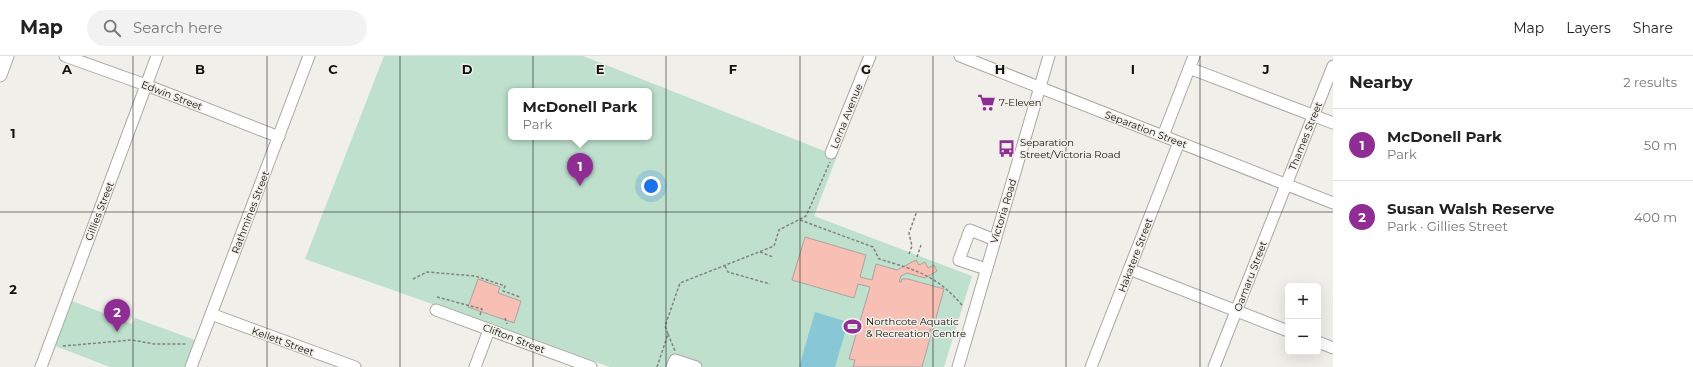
<!DOCTYPE html>
<meta charset="utf-8">
<style>
:root{--surface:#fff;--page:#f2f2f2;--text:#222;--muted:#767676;--line:#e0e0e0;--accent:#902d94}
body{margin:0;font-family:Montserrat,sans-serif;background:var(--page);color:var(--text)}
.controls{position:absolute;right:12px;bottom:12px;display:grid;overflow:hidden;border-radius:6px;box-shadow:0 4px 16px #0002}
.controls button{width:36px;height:36px;display:grid;place-items:center;padding:0;border:0;border-bottom:1px solid var(--line);background:var(--surface);color:var(--text);font:20px sans-serif}
.you{position:absolute;left:651px;top:130px;width:14px;height:14px;margin:-10px;border:3px solid #fff;border-radius:50%;background:#1a73e8;box-shadow:0 0 0 6px #1a73e833}
.badge{display:grid;place-items:center;width:26px;height:26px;border-radius:50%;background:var(--accent);color:#fff;font-size:13px;font-weight:700}
.pin{position:absolute;translate:-50% -33px;filter:drop-shadow(0 1px 2px #0008)}
.pin::after{content:'';position:absolute;top:21px;width:14px;height:12px;background:inherit;clip-path:polygon(0 0,100% 0,50% 100%)}
.popup{position:absolute;left:508px;top:32px;width:144px;height:52px;box-sizing:border-box;display:grid;place-content:center;border-radius:6px;background:var(--surface);filter:drop-shadow(0 1px 3px #0005);font-size:13px;white-space:nowrap;color:var(--muted)}
.popup b{font-size:15px;color:var(--text)}
.popup::after{content:'';position:absolute;left:50%;top:100%;margin-left:-8px;border:8px solid transparent;border-top-color:var(--surface)}
.list{margin:0;padding:0;list-style:none}
h2{display:flex;justify-content:space-between;align-items:center;height:52px;margin:0;padding:0 16px;font-size:17px}
h2 small{font-size:13px;font-weight:400;color:var(--muted)}
.list li{display:grid;grid-template-columns:26px 1fr auto;gap:12px;align-items:center;box-sizing:border-box;height:72px;padding:0 16px;border-top:1px solid var(--line)}
.list b{display:block;font-size:15px;white-space:nowrap}
.list p{margin:0;font-size:13px;white-space:nowrap;color:var(--muted)}
.list em{font-size:13px;font-style:normal;color:var(--muted)}
.icon{flex:none;width:22px;height:22px;fill:none;stroke:currentColor;stroke-width:2;stroke-linecap:round;stroke-linejoin:round}
.map{position:relative;flex:none;width:1333px;height:311px;overflow:hidden}
header{display:flex;align-items:center;gap:24px;box-sizing:border-box;height:56px;padding:0 20px;background:var(--surface);border-bottom:1px solid var(--line)}
header strong{font-size:19px}
nav{display:flex;gap:22px;margin-inline-start:auto;font-size:14px}
.search{width:280px;height:36px;background:var(--page);display:flex;align-items:center;gap:10px;box-sizing:border-box;padding:0 14px;border-radius:22px;color:var(--muted);font-size:15px}
main{display:flex}
aside{flex:1;background:var(--surface)}
.map>svg:first-child{display:block}
.green{fill:#bee0cd;fill-rule:evenodd}
.water{fill:#88c7d5}
.building{fill:#f8bfb4;stroke:#aba3a2}
.lines{fill:none;stroke-linecap:round;stroke-linejoin:round}
.minor-casing{stroke:#a9a8a2;stroke-width:13}
.major-casing{stroke:#a9a8a2;stroke-width:15}
.path{stroke:#82817d;stroke-width:1.5;stroke-dasharray:3 2;stroke-linecap:butt}
.minor{stroke:#fff;stroke-width:11}
.major{stroke:#fff;stroke-width:13}
.grid{fill:none;stroke:#11100e;stroke-width:1;stroke-opacity:0.55}
.labels{text-anchor:middle;stroke-width:3;stroke-linejoin:round;paint-order:stroke}
.street-label{font-size:10px;fill:#11100e;stroke:#f0efe9}
.poi-label{font-size:10px;fill:#11100e;stroke:#f0efe9;text-anchor:start}
.grid-label{font-size:13px;text-anchor:middle;font-weight:bold;fill:#11100e;stroke:#f0efe9;stroke-width:3;stroke-linejoin:round;paint-order:stroke}
</style>
<header>
<strong>Map</strong>
<div class="search"><svg class="icon" aria-label="search" viewBox="0 0 24 24"><circle cx="10" cy="10" r="6"/><path d="M15 15l6 6"/></svg>Search here</div>
<nav><a>Map</a><a>Layers</a><a>Share</a></nav>
</header>
<main>
<div class="map">
<svg width="1333" height="311" viewBox="0 0 1333 311">
<rect width="100%" height="100%" fill="#f0efe9"/>
<path class="green" d="M384,0H583L837,100L814,160L972,220L944,311H610L305,203ZM511,35H649V81H511Z
M72,245L132,268L135,262L195,284L185,311H110L55,290Z"/>
<path class="water" d="M815,256L848,266L835,311H799Z"/>
<path class="building" d="M805,181L866,199L860,221L872,224L876,208L897,214L916,204L919,209L925,206L928,212L934,209L937,215L925,222L907,217L901,220L899,226H901L902,223H908L944,233L934,269L929,275H932L922,311H853L855,304L849,303L870,231L858,228L854,242L792,224Z
M478,223L500,231L498,237L521,245L514,267L468,251Z"/>
<g class="lines">
<defs>
<path id="minor" d="M65,0L146,29L279,81
M960,0L1333,147
M1189,12L1333,67
M1163,80L1194,0
M831,97L870,0
M986,213L959,204L970,174L995,184
M1129,213L1288,275
M436,254L591,311
M211,258L355,311
M1318,286L1333,292
M41,311L157,0
M191,311L309,0
M475,311L489,274
M672,311L675,304L696,311
M958,311L1049,0
M1091,311L1179,86
M1214,311L1333,10"/>
<path id="major" d="M0,19L7,0"/>
</defs>
<use href="#minor" class="minor-casing"/>
<use href="#major" class="major-casing"/>
<path class="path" d="M800,164L873,191L879,203C916,214 936,219 962,249
M760,196L773,201
M909,198L912,190L909,177L917,155
M917,201L921,189
M725,210L728,216L770,228
M413,223L427,216L475,220L505,230L503,235L520,241
M437,241L482,253L480,259
M505,262L507,268
M668,278L675,295
M63,290L132,284L154,288H186
M657,311L668,278L665,270L680,227L774,190L779,174L806,160L830,106"/>
<use href="#minor" class="minor"/>
<use href="#major" class="major"/>
</g>
<path class="grid" d="M133,0V311M267,0V311M400,0V311M533,0V311M666,0V311M800,0V311M933,0V311M1066,0V311M1200,0V311M0,156H1333"/>
<defs>
<symbol id="supermarket-bare" viewBox="-9 -9 18 18"><path d="M-6-5.5h2.5l.6 2H6L4.5 2H-2.5L-4.4-4H-6ZM-1.5 3.2a1.3 1.3 0 1 0 .1 0ZM3 3.2a1.3 1.3 0 1 0 .1 0Z" fill="#902d94" stroke="#f0efe9" stroke-width="2.5" paint-order="stroke"/></symbol>
<symbol id="bus-bare" viewBox="-9 -9 18 18"><path d="M-5-6H5V4H4V6H2V4H-2V6H-4V4H-5ZM-3.5-4V0h7V-4ZM-3.5 1.2v1.5H-2V1.2ZM2 1.2v1.5H3.5V1.2Z" fill="#902d94" stroke="#f0efe9" stroke-width="2.5" paint-order="stroke"/></symbol>
<symbol id="stadium-bare" viewBox="-9 -9 18 18"><path d="M0-5a6.5 5 0 1 0 0 10a6.5 5 0 1 0 0-10ZM-3.5-1.8h7v3.6h-7Z" fill="#902d94" stroke="#f0efe9" stroke-width="2.5" paint-order="stroke"/></symbol>
</defs>
<g fill-rule="evenodd">
<use href="#supermarket-bare" x="974" y="34" width="25" height="25"/>
<use href="#bus-bare" x="994" y="80" width="25" height="25"/>
<use href="#stadium-bare" x="840" y="258" width="25" height="25"/>
</g>
<g class="labels">
<g class="street-label">
<text transform="translate(172 39) rotate(21)" y="4">Edwin Street</text>
<text transform="translate(846 60) rotate(-68)" y="4">Lorna Avenue</text>
<text transform="translate(1146 73) rotate(21)" y="4">Separation Street</text>
<text transform="translate(1305 80) rotate(-68)" y="4">Thames Street</text>
<text transform="translate(99 155) rotate(-69)" y="4">Gillies Street</text>
<text transform="translate(1003 155) rotate(-73)" y="4">Victoria Road</text>
<text transform="translate(250 156) rotate(-69)" y="4">Rathmines Street</text>
<text transform="translate(1135 199) rotate(-69)" y="4">Hakatere Street</text>
<text transform="translate(1250 220) rotate(-69)" y="4">Oamaru Street</text>
<text transform="translate(514 282) rotate(21)" y="4">Clifton Street</text>
<text transform="translate(283 285) rotate(20)" y="4">Kellett Street</text>
</g>
<g class="poi-label">
<text x="999" y="50">7-Eleven</text>
<text x="1020" y="90">Separation<tspan x="1020" dy="12">Street/Victoria Road</tspan></text>
<text x="866" y="269">Northcote Aquatic<tspan x="866" dy="12">&amp; Recreation Centre</tspan></text>
</g>
</g>
<g class="grid-label">
<text x="67" y="18">A</text>
<text x="200" y="18">B</text>
<text x="333" y="18">C</text>
<text x="467" y="18">D</text>
<text x="600" y="18">E</text>
<text x="733" y="18">F</text>
<text x="866" y="18">G</text>
<text x="1000" y="18">H</text>
<text x="1133" y="18">I</text>
<text x="1266" y="18">J</text>
<text x="13" y="82">1</text>
<text x="13" y="238">2</text>
</g>
</svg>
<div class="controls">
<button>+</button>
<button>−</button>
</div>
<div class="you"></div>
<div class="pin badge" style="left:580px;top:130px">1</div>
<div class="popup"><b>McDonell Park</b>Park</div>
<div class="pin badge" style="left:117px;top:276px">2</div>
</div>
<aside>
<h2>Nearby<small>2 results</small></h2>
<ul class="list">
<li><span class="badge">1</span><div><b>McDonell Park</b><p>Park</p></div><em>50 m</em></li>
<li><span class="badge">2</span><div><b>Susan Walsh Reserve</b><p>Park · Gillies Street</p></div><em>400 m</em></li>
</ul>
</aside>
</main>
